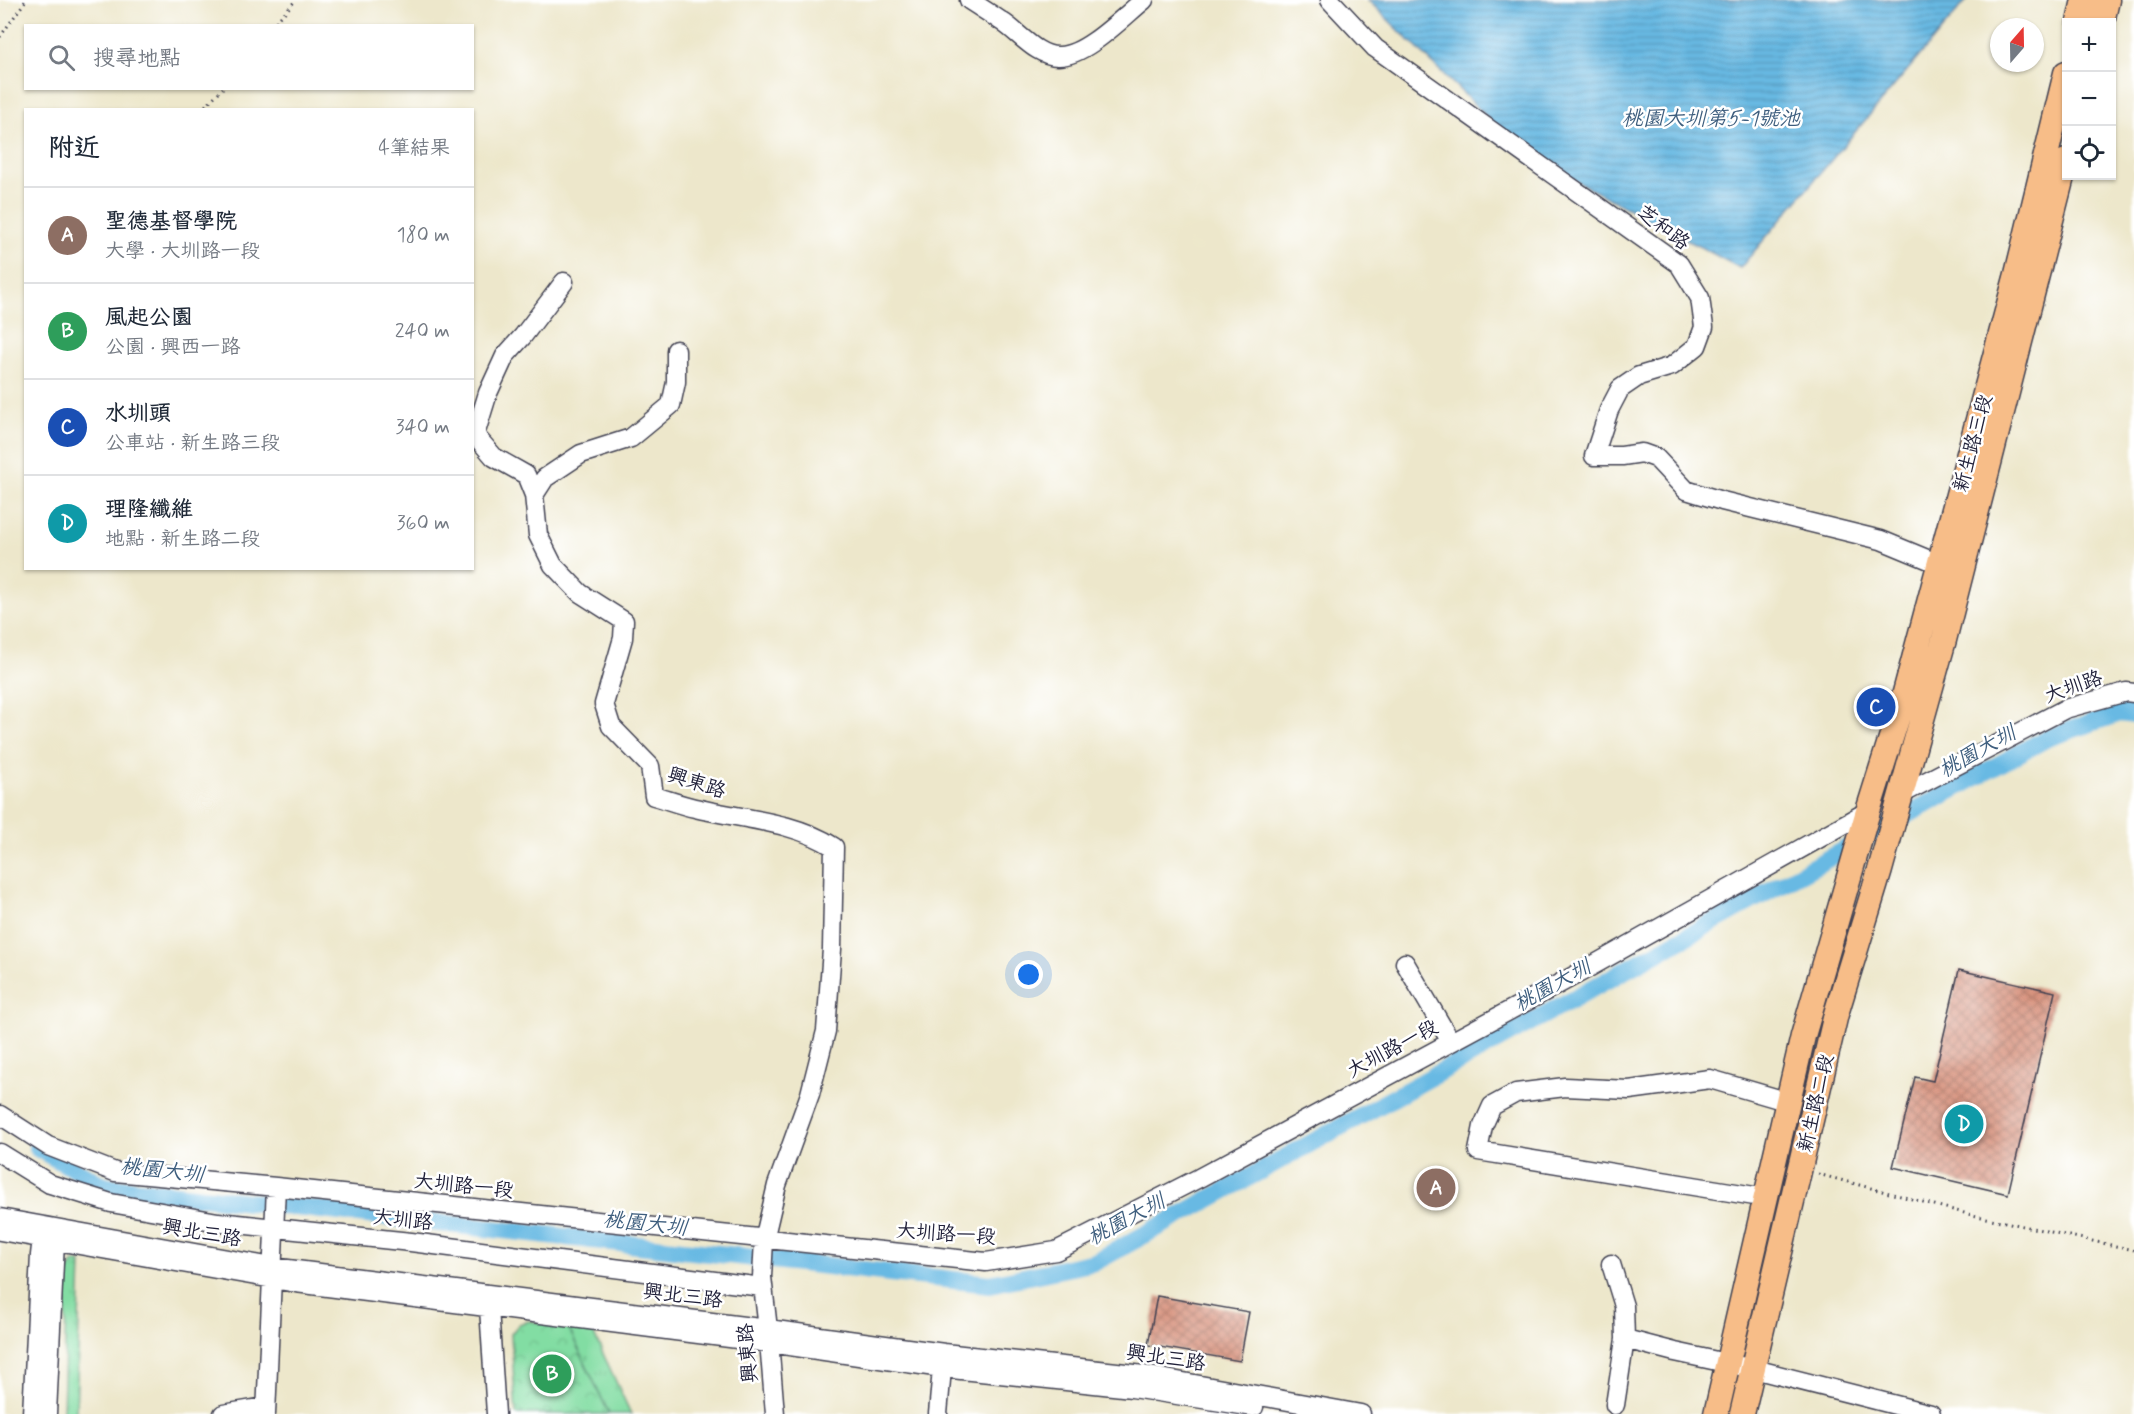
<!DOCTYPE html>
<html lang="zh-TW">
<meta charset="utf-8">
<style>
:root{--surface:#fff;--page:#f2f2f3;--text:#1f2937;--muted:#747a83;--line:#e0e1e3;--accent:#0f766e}
body{margin:0;font-family:Mynerve,"LXGW WenKai TC",sans-serif;background:var(--page);color:var(--text)}
.controls{position:absolute;right:18px;top:18px;display:grid;overflow:hidden;border-radius:0px;box-shadow:0 2px 4px #0004}
.controls button{width:54px;height:54px;display:grid;place-items:center;padding:0;border:0;border-bottom:2px solid var(--line);background:var(--surface);color:var(--text);font:30px sans-serif}
.compass{position:absolute;left:1990px;top:18px;width:54px;height:54px;border-radius:50%;background:var(--surface);box-shadow:0 2px 4px #0004;rotate:20deg}
.you{position:absolute;left:1029px;top:975px;width:21px;height:21px;margin:-15px;border:4px solid #fff;border-radius:50%;background:#1a73e8;box-shadow:0 0 0 9px #1a73e833}
.badge{display:grid;place-items:center;width:39px;height:39px;border-radius:50%;background:var(--accent);color:#fff;font-size:20px;font-weight:700}
.pin{position:absolute;translate:-50% -50%;border:3px solid #fff;box-shadow:0 2px 6px #0006}
.list{margin:0;padding:0;list-style:none}
h2{display:flex;justify-content:space-between;align-items:center;height:78px;margin:0;padding:0 24px;font-size:26px}
h2 small{font-size:20px;font-weight:400;color:var(--muted)}
.list li{display:grid;grid-template-columns:39px 1fr auto;gap:18px;align-items:center;box-sizing:border-box;height:96px;padding:0 24px;border-top:2px solid var(--line)}
.list b{display:block;font-size:22px;white-space:nowrap}
.list p{margin:0;font-size:20px;white-space:nowrap;color:var(--muted)}
.list em{font-size:20px;font-style:normal;color:var(--muted)}
.icon{flex:none;width:33px;height:33px;fill:none;stroke:currentColor;stroke-width:2;stroke-linecap:round;stroke-linejoin:round}
.map{position:relative;flex:none;width:2134px;height:1414px;overflow:hidden}
.search{position:absolute;background:var(--surface);box-shadow:0 2px 4px #0004;left:24px;top:24px;width:450px;height:66px;display:flex;align-items:center;gap:15px;box-sizing:border-box;padding:0 21px;border-radius:0px;color:var(--muted);font-size:22px}
.panel{position:absolute;background:var(--surface);box-shadow:0 2px 4px #0004;left:24px;top:108px;width:450px;height:462px;border-radius:0px}
.map>svg:first-child{display:block}
.grass{fill:url(#grass-tufts);stroke:#52806f;stroke-width:1.5}
.park{fill:url(#park-crowns);stroke:#52806f;stroke-width:1.5}
.water{fill:url(#water-rules);stroke:#456e8f;stroke-width:1.5}
.lines{fill:none;stroke-linecap:round;stroke-linejoin:round}
.canal{stroke:#68b9e3;stroke-width:18}
.building{fill:url(#building-cross-hatch)}
.minor-casing{stroke:#404051;stroke-width:21}
.major-casing{stroke:#404051;stroke-width:27}
.path{stroke:#404051;stroke-width:3;stroke-dasharray:1.5 4.5;stroke-linecap:butt}
.minor{stroke:#fff;stroke-width:18}
.major{stroke:#f7bd88;stroke-width:24}
.labels{text-anchor:middle;stroke-width:5;stroke-linejoin:round;paint-order:stroke}
.street-label{font-size:20px;fill:#22223b;stroke:#fff}
.water-label{font-size:21px;font-style:italic;fill:#3e5e7e;stroke:#fff}
</style>
<div class="map">
<svg width="2134" height="1414" viewBox="0 0 2134 1414">
<defs>
<pattern id="grass-tufts" width="24" height="20" patternUnits="userSpaceOnUse" patternTransform="scale(1.5)"><rect width="24" height="20" fill="#82dda3"/><path d="M3 7l-1-3M5 7V3M7 7l1-3M15 17l-1-3M17 17v-4M19 17l1-3" fill="none" stroke="#70bd8d"/></pattern>
<pattern id="park-crowns" width="20" height="18" patternUnits="userSpaceOnUse" patternTransform="scale(1.5)"><rect width="20" height="18" fill="#82dda3"/><path d="M2 6a3 3 0 1 1 6 0M12 15a3 3 0 1 1 6 0" fill="none" stroke="#70bd8d"/></pattern>
<pattern id="water-rules" width="6" height="5" patternUnits="userSpaceOnUse" patternTransform="scale(1.5)"><rect width="6" height="5" fill="#68b9e3"/><path d="M0 2.5h6" fill="none" stroke="#5596b9"/></pattern>
<pattern id="building-cross-hatch" width="8" height="8" patternUnits="userSpaceOnUse" patternTransform="scale(1.5)"><rect width="8" height="8" fill="#d8937e"/><path d="M0 0l8 8M0 8l8-8" fill="none" stroke="#af7868"/></pattern>
</defs>
<rect width="100%" height="100%" fill="#fff"/>
<filter id="ink" filterUnits="userSpaceOnUse"><feTurbulence type="fractalNoise" baseFrequency=".0167" numOctaves="2"/><feDisplacementMap in="SourceGraphic" scale="12" xChannelSelector="R" yChannelSelector="G"/><feConvolveMatrix kernelMatrix="1 2 1 2 8 2 1 2 1" color-interpolation-filters="sRGB"/></filter>
<filter id="wash" filterUnits="userSpaceOnUse"><feTurbulence type="fractalNoise" baseFrequency=".008" numOctaves="4" result="noise"/><feDisplacementMap in="SourceGraphic" scale="24" xChannelSelector="R" yChannelSelector="G"/><feGaussianBlur stdDeviation="1.35" result="paint"/><feColorMatrix in="noise" values="0 0 0 0 0 0 0 0 0 0 0 0 0 0 0 0 0 1.4 0 .05"/><feComposite in="paint" operator="in"/></filter>
<g filter="url(#wash)">
<rect width="100%" height="100%" fill="#ede7cb"/>
<path class="grass" d="M74,1262H81L76,1414H63L67,1273Z
M568,1327L592,1330L631,1414H609Z"/>
<path class="park" d="M529,1321L568,1327L609,1414H516L511,1334L519,1324Z"/>
<path class="water" d="M1368,0H1967L1740,268L1525,154Z"/>
<g class="lines">
<path class="canal" d="M37,1148L104,1186L990,1284L1095,1262L2047,738L2120,713L2134,715"/>
</g>
<g id="blocks">
<path class="building" d="M1959,970L2055,992L2008,1194L1893,1167L1915,1077L1933,1081Z
M1157,1296L1249,1312L1240,1361L1148,1345Z"/>
</g>
</g>
<g filter="url(#ink)">
<use href="#blocks" fill-opacity="0" stroke="#404051" stroke-width="1.5"/>
<g class="lines">
<defs>
<path id="minor" d="M969,0C981,8 993,15 1004,23C1020,34 1038,57 1059,56C1086,56 1124,16 1144,0
M1330,0L1375,48L1679,264L1700,298L1704,327L1697,346L1672,366L1639,376L1620,389L1609,410L1594,456H1622L1642,453L1656,458L1686,490L1722,501L1881,540L1939,564
M564,282L523,336L505,356L488,393L475,435L494,457L526,475L534,495L538,535L553,565L580,593L624,621L623,638L604,704L611,726L650,766L654,796C668,800 681,805 695,808C741,819 794,821 834,847L832,949L826,1031L810,1094L777,1185L764,1240L762,1277L768,1329L775,1414
M534,495L545,478L581,454L631,438L671,405L676,382V350
M1900,795L2065,709L2126,692L2134,693
M1405,963L1451,1042
M0,1115L48,1146L115,1172L276,1187L986,1262L1056,1251L1199,1178L1581,972L1868,811
M0,1153L50,1184L111,1203L218,1222L411,1242L762,1287
M1767,1198L1478,1151L1483,1126L1492,1106L1516,1093L1565,1087L1629,1090L1710,1079L1789,1102
M0,1218L272,1267L768,1329L944,1353L1144,1375L1361,1414
M0,1231L296,1283L769,1343L942,1368L1132,1388L1254,1407
M1611,1264L1624,1306L1625,1339L1675,1352L1754,1369L1931,1414
M495,1297L489,1308L496,1414
M1615,1405L1625,1339
M32,1414L40,1255L42,1238L49,1228
M47,1414L55,1241L52,1232
M223,1414L266,1407
M266,1414L276,1187
M938,1414L943,1357"/>
<path id="major" d="M2079,22L2084,0
M2102,22L2107,0
M1716,1414L1803,1036L1868,811L1903,700L2017,274L2066,73
M1742,1414L1836,1014L1880,870L1944,640L2066,161"/>
</defs>
<use href="#minor" class="minor-casing"/>
<use href="#major" class="major-casing"/>
<path class="path" d="M272,26L296,0
M0,37L26,0
M201,110L223,88
M1818,1174L1968,1214L2134,1250"/>
<use href="#minor" class="minor"/>
<use href="#major" class="major"/>
</g>
</g>
<g class="labels">
<g class="street-label">
<text transform="translate(1664 227) rotate(37)" y="7">芝和路</text>
<text transform="translate(1972 443) rotate(-75)" y="7">新生路三段</text>
<text transform="translate(2073 686) rotate(-19)" y="7">大圳路</text>
<text transform="translate(697 782) rotate(18)" y="7">興東路</text>
<text transform="translate(1392 1048) rotate(-28)" y="7">大圳路一段</text>
<text transform="translate(1815 1103) rotate(-77)" y="7">新生路二段</text>
<text transform="translate(464 1185) rotate(6)" y="7">大圳路一段</text>
<text transform="translate(403 1219) rotate(6)" y="7">大圳路</text>
<text transform="translate(202 1232) rotate(10)" y="7">興北三路</text>
<text transform="translate(946 1233) rotate(4)" y="7">大圳路一段</text>
<text transform="translate(683 1295) rotate(7)" y="7">興北三路</text>
<text transform="translate(747 1353) rotate(-95)" y="7">興東路</text>
<text transform="translate(1166 1357) rotate(9)" y="7">興北三路</text>
</g>
<g class="water-label">
<text x="1711" y="125">桃園大圳第5-1號池</text>
<text transform="translate(1977 751) rotate(-29)" y="7">桃園大圳</text>
<text transform="translate(1552 985) rotate(-29)" y="7">桃園大圳</text>
<text transform="translate(162 1170) rotate(6)" y="7">桃園大圳</text>
<text transform="translate(1126 1219) rotate(-28)" y="7">桃園大圳</text>
<text transform="translate(645 1223) rotate(6)" y="7">桃園大圳</text>
</g>
</g>
</svg>
<div class="controls">
<button>+</button>
<button>−</button>
<button><svg class="icon" aria-label="locate" viewBox="0 0 24 24"><circle cx="12" cy="12" r="6"/><path d="M12 2v4M12 18v4M2 12h4M18 12h4"/></svg></button>
</div>
<svg class="compass" viewBox="-18 -18 36 36"><path d="M0-13l5 13h-10z" fill="#e53935"/><path d="M0 13l5-13h-10z" fill="#747a83"/></svg>
<div class="you"></div>
<div class="pin badge" style="left:1436px;top:1188px;background:#8d6e63">A</div>
<div class="pin badge" style="left:552px;top:1374px;background:#2e9e5b">B</div>
<div class="pin badge" style="left:1876px;top:707px;background:#1a4fb4">C</div>
<div class="pin badge" style="left:1964px;top:1124px;background:#0f9aa8">D</div>
<div class="search"><svg class="icon" aria-label="search" viewBox="0 0 24 24"><circle cx="10" cy="10" r="6"/><path d="M15 15l6 6"/></svg>搜尋地點</div>
<section class="panel">
<h2>附近<small>4筆結果</small></h2>
<ul class="list">
<li><span class="badge" style="background:#8d6e63">A</span><div><b>聖德基督學院</b><p>大學 · 大圳路一段</p></div><em>180 m</em></li>
<li><span class="badge" style="background:#2e9e5b">B</span><div><b>風起公園</b><p>公園 · 興西一路</p></div><em>240 m</em></li>
<li><span class="badge" style="background:#1a4fb4">C</span><div><b>水圳頭</b><p>公車站 · 新生路三段</p></div><em>340 m</em></li>
<li><span class="badge" style="background:#0f9aa8">D</span><div><b>理隆纖維</b><p>地點 · 新生路二段</p></div><em>360 m</em></li>
</ul>
</section>
</div>
